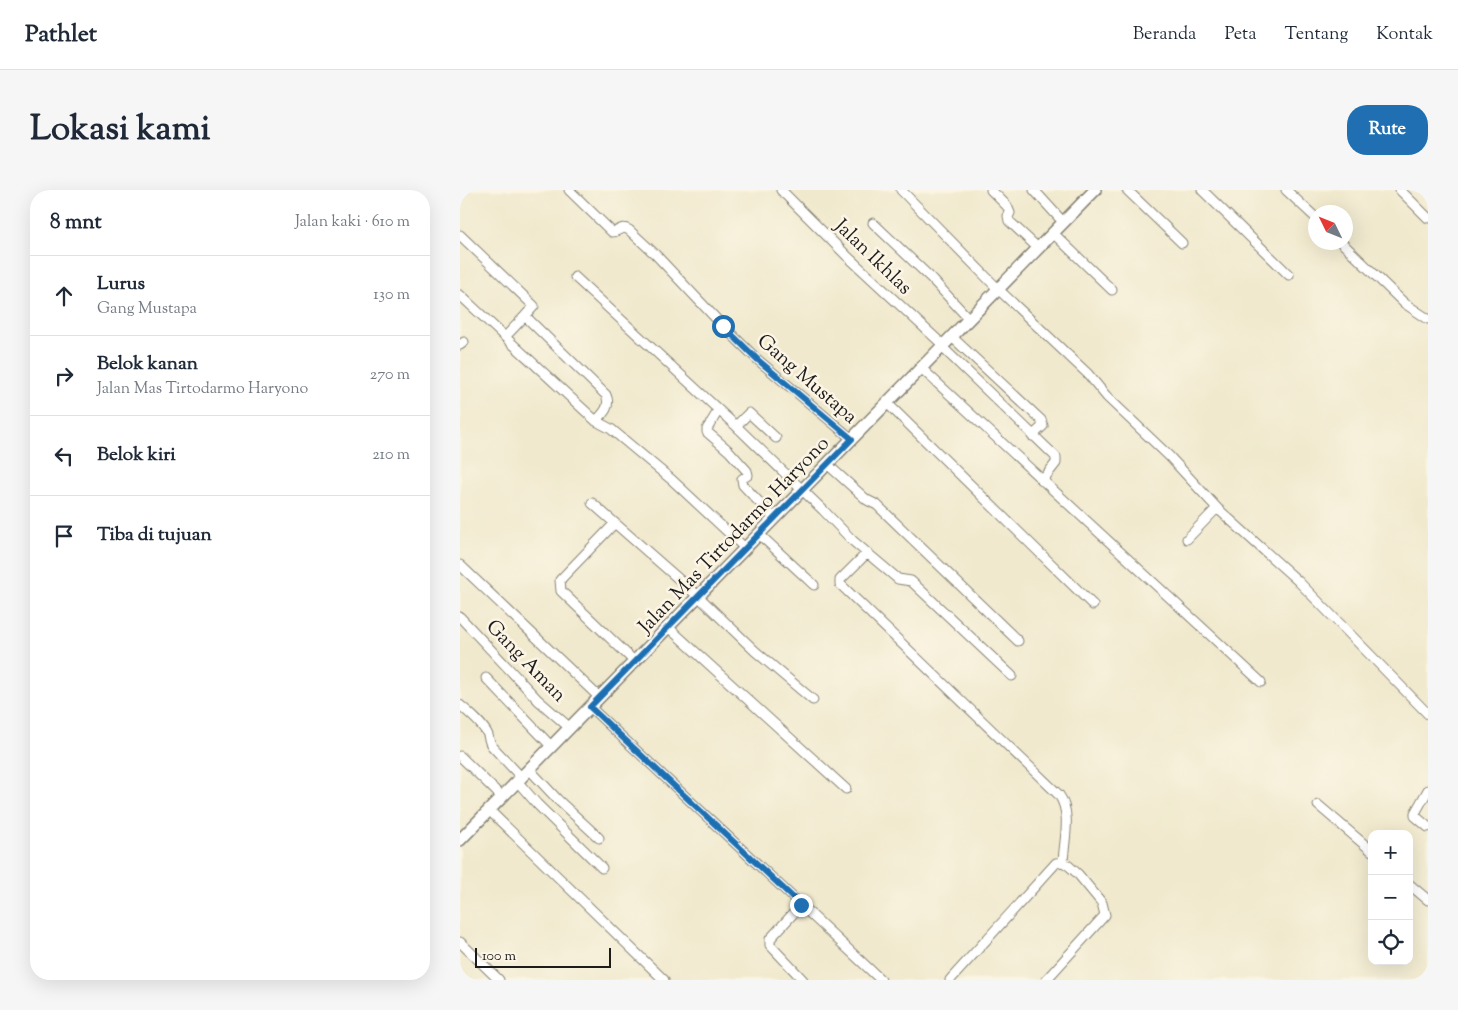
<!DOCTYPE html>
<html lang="id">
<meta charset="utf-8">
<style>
:root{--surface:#fff;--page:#f6f6f7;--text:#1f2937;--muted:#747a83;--line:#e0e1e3;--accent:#1f6fb2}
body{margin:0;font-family:"Sorts Mill Goudy",serif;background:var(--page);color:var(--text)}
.controls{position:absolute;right:15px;bottom:15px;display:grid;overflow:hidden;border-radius:10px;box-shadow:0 5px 20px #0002}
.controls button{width:45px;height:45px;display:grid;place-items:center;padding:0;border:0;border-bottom:1px solid var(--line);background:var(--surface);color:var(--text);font:25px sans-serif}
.compass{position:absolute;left:848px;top:15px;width:45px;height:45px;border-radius:50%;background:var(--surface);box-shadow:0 5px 20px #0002;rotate:313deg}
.scale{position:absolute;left:15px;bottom:12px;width:136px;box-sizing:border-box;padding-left:5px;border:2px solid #1c1c1c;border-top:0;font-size:14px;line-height:18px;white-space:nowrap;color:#1c1c1c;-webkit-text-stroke:4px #fcf5e5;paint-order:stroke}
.stop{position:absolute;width:15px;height:15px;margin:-11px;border:4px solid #1f6fb2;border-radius:50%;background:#fff}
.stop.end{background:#1f6fb2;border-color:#fff;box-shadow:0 1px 5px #0008}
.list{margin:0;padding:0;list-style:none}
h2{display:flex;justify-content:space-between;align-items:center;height:65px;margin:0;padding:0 20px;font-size:21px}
h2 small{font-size:16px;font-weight:400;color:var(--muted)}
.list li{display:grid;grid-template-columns:32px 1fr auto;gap:15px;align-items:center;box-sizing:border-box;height:80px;padding:0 20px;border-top:1px solid var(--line)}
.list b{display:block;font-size:19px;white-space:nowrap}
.list p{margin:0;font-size:16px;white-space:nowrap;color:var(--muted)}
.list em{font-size:16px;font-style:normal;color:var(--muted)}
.icon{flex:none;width:28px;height:28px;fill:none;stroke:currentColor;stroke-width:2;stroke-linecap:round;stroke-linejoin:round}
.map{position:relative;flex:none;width:968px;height:790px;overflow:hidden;border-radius:20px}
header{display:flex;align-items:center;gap:30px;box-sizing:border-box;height:70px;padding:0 25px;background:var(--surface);border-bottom:1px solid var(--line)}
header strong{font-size:24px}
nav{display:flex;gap:28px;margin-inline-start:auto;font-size:18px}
.intro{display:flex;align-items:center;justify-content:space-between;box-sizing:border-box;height:120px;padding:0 30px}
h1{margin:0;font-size:35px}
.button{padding:12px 22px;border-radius:20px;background:var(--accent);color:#fff;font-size:18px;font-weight:700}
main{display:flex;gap:30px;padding:0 30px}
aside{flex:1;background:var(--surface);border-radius:20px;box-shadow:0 5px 20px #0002}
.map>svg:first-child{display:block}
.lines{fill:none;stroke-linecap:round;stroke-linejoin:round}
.minor-casing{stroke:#868274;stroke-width:11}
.tertiary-casing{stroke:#868274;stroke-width:14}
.minor{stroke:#fff;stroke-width:9}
.tertiary{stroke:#fff;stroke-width:11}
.route{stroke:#1f6fb2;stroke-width:6}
.labels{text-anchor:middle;stroke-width:5;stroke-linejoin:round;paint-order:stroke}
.street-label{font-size:20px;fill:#1c1c1c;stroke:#fcf5e5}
</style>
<header>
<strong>Pathlet</strong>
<nav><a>Beranda</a><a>Peta</a><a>Tentang</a><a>Kontak</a></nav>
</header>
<div class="intro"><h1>Lokasi kami</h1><a class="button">Rute</a></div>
<main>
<aside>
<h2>8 mnt<small>Jalan kaki · 610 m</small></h2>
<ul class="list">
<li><svg class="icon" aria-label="ahead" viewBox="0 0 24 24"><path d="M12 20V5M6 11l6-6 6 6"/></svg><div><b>Lurus</b><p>Gang Mustapa</p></div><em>130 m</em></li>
<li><svg class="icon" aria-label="right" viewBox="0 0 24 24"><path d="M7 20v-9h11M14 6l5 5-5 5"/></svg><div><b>Belok kanan</b><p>Jalan Mas Tirtodarmo Haryono</p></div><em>270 m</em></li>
<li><svg class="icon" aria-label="left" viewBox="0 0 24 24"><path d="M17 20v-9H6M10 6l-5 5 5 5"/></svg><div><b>Belok kiri</b></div><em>210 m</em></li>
<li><svg class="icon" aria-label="arrive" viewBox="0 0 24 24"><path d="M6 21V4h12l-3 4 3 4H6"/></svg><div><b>Tiba di tujuan</b></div></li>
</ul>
</aside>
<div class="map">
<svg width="968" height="790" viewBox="0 0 968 790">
<rect width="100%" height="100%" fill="#fcf5e5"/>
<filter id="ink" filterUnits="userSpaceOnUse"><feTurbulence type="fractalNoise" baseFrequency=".02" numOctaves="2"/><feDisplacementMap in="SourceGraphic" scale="10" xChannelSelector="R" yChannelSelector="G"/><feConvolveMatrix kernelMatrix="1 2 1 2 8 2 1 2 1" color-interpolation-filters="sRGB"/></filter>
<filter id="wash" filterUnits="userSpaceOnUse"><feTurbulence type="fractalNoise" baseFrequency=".0096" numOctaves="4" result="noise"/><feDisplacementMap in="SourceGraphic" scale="20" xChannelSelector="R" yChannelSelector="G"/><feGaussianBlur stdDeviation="1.12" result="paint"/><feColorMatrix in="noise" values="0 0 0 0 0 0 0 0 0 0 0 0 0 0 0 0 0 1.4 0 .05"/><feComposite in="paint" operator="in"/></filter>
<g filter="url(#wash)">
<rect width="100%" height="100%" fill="#f0e9cd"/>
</g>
<g filter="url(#ink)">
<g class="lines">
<defs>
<path id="minor" d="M109,0L152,42C160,42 160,35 169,40L196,65L263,136L298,170L392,249
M321,0L387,66L483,155
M441,0L538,99L628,184L647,207L709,266L757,318L838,391L968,524
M531,0L547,16L550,23L548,26L549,31L578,58
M574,0L603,32
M667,0L722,53
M742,0L829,85
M826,0L856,28
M940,0L968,28
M413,33L471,88L509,129
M593,43L652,100
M0,45L74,116L65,126
M881,52L944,113L968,129
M115,87L276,236L363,320L393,351L438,389L451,391L552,486
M0,105L45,147
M492,147L581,230L583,236L572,246
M0,155L4,152
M482,157L596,267V273L582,291
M461,178L801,492
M427,213L633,415
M258,221L247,239V242L269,261L287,281L288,285L282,289L283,295L314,328
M136,231L45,147L65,126L146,205C151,216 144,223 136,231L151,239L212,290L285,358
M276,236L289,223L316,248
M367,274L407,310L417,315L558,451
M132,313L238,406L295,461L353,510
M154,334L100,390L101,401L174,471
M299,344L354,395
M727,349L757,318
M407,363L380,390V394L599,605C612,623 604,651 603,672
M0,375L139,507
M0,427L78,510L110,538
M208,437L386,599
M26,488L91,556
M0,515C9,523 23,534 28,545C29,549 29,552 32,556L61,587
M130,517L421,790
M0,566L42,607
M69,579L98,610L139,648
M57,591L77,614L142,678
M968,600L955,623V626L968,637
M858,615L912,661
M29,620L204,790
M949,694L968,710
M341,715L310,749V755L343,790
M0,752L39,790
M490,790L596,673L603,672L609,676L618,684L642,713L645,725L586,790"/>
<path id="tertiary" d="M0,650L635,0"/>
</defs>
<use href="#minor" class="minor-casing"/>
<use href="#tertiary" class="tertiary-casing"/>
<use href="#minor" class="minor"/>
<use href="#tertiary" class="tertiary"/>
</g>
</g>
<g class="lines" filter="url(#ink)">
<path class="route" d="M263,136L298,170L392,249L130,517L341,715"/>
</g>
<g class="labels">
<g class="street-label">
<text transform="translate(414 66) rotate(44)" y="7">Jalan Ikhlas</text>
<text transform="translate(348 188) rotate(41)" y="7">Gang Mustapa</text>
<text transform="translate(273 344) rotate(-46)" y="7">Jalan Mas Tirtodarmo Haryono</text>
<text transform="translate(67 470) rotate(46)" y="7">Gang Aman</text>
</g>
</g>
</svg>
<div class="controls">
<button>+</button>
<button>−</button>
<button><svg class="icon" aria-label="locate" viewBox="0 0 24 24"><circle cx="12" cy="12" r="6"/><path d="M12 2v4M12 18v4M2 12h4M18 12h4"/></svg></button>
</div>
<svg class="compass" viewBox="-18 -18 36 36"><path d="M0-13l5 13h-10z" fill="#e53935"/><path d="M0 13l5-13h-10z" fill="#747a83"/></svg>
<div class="scale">100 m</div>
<div class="stop" style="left:263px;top:136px"></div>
<div class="stop end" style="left:341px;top:715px"></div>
</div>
</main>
